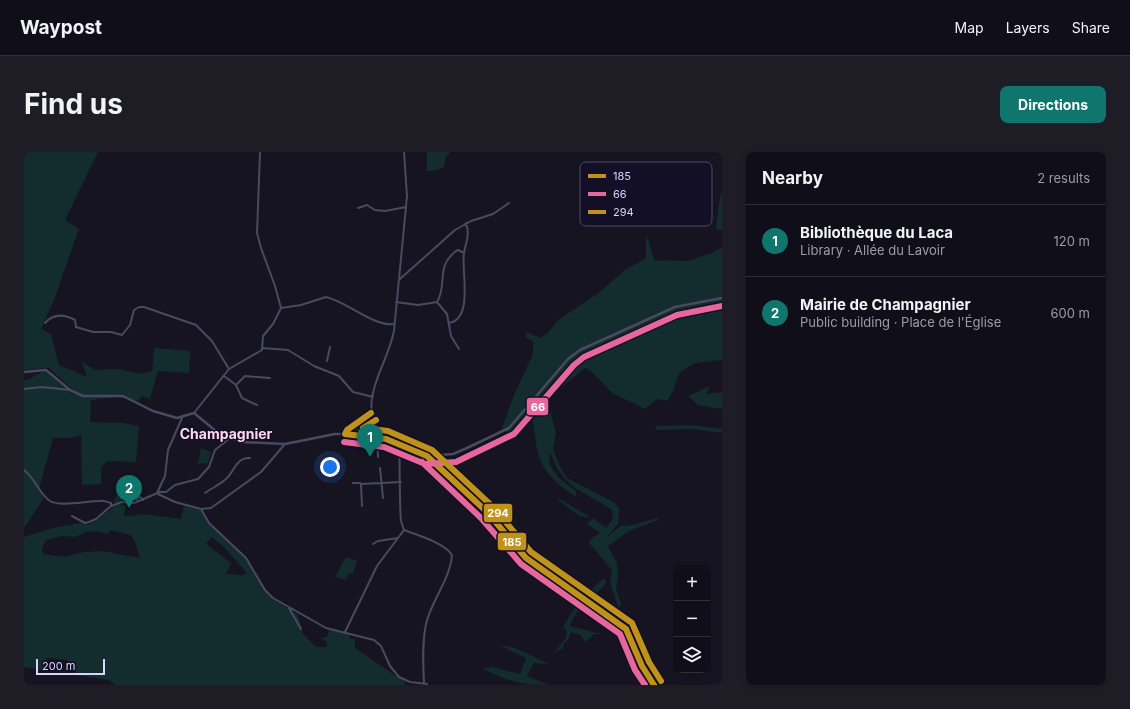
<!DOCTYPE html>
<meta charset="utf-8">
<style>
:root{--surface:#100f19;--page:#1e1d26;--text:#f1f3f6;--muted:#9c9ca2;--line:#302f38;--accent:#0f766e}
body{margin:0;font-family:Inter,sans-serif;background:var(--page);color:var(--text)}
.controls{position:absolute;right:12px;bottom:12px;display:grid;overflow:hidden;border-radius:8px;box-shadow:0 2px 6px #0003}
.controls button{width:36px;height:36px;display:grid;place-items:center;padding:0;border:0;border-bottom:1px solid var(--line);background:var(--surface);color:var(--text);font:20px sans-serif}
.scale{position:absolute;left:12px;bottom:10px;width:69px;box-sizing:border-box;padding-left:4px;border:2px solid #d9d4ff;border-top:0;font-size:11px;line-height:14px;white-space:nowrap;color:#d9d4ff;-webkit-text-stroke:3px #130f26;paint-order:stroke}
.you{position:absolute;left:306px;top:315px;width:14px;height:14px;margin:-10px;border:3px solid #fff;border-radius:50%;background:#1a73e8;box-shadow:0 0 0 6px #1a73e833}
.badge{display:grid;place-items:center;width:26px;height:26px;border-radius:50%;background:var(--accent);color:#fff;font-size:13px;font-weight:700}
.pin{position:absolute;translate:-50% -33px;filter:drop-shadow(0 1px 2px #0008)}
.pin::after{content:'';position:absolute;top:21px;width:14px;height:12px;background:inherit;clip-path:polygon(0 0,100% 0,50% 100%)}
.list{margin:0;padding:0;list-style:none}
h2{display:flex;justify-content:space-between;align-items:center;height:52px;margin:0;padding:0 16px;font-size:17px}
h2 small{font-size:13px;font-weight:400;color:var(--muted)}
.list li{display:grid;grid-template-columns:26px 1fr auto;gap:12px;align-items:center;box-sizing:border-box;height:72px;padding:0 16px;border-top:1px solid var(--line)}
.list b{display:block;font-size:15px;white-space:nowrap}
.list p{margin:0;font-size:13px;white-space:nowrap;color:var(--muted)}
.list em{font-size:13px;font-style:normal;color:var(--muted)}
.icon{flex:none;width:22px;height:22px;fill:none;stroke:currentColor;stroke-width:2;stroke-linecap:round;stroke-linejoin:round}
.map{position:relative;flex:none;width:698px;height:533px;overflow:hidden;border-radius:8px}
header{display:flex;align-items:center;gap:24px;box-sizing:border-box;height:56px;padding:0 20px;background:var(--surface);border-bottom:1px solid var(--line)}
header strong{font-size:19px}
nav{display:flex;gap:22px;margin-inline-start:auto;font-size:14px}
.intro{display:flex;align-items:center;justify-content:space-between;box-sizing:border-box;height:96px;padding:0 24px}
h1{margin:0;font-size:28px}
.button{padding:10px 18px;border-radius:8px;background:var(--accent);color:#fff;font-size:14px;font-weight:700}
main{display:flex;gap:24px;padding:0 24px}
aside{flex:1;background:var(--surface);border-radius:8px;box-shadow:0 2px 6px #0003}
.map>svg:first-child{display:block}
.green{fill:#132c2d;fill-rule:evenodd}
.lines{fill:none;stroke-linecap:round;stroke-linejoin:round}
.minor{stroke:#4a4962;stroke-width:2}
.tertiary{stroke:#4a4962;stroke-width:2.5}
.bus-1-casing{stroke:#130f26;stroke-width:9}
.bus-2-casing{stroke:#130f26;stroke-width:9}
.bus-3-casing{stroke:#130f26;stroke-width:9}
.bus-1{stroke:#c0921a;stroke-width:6}
.bus-2{stroke:#e7679c;stroke-width:6}
.bus-3{stroke:#c0921a;stroke-width:6}
.labels{text-anchor:middle;stroke-width:3;stroke-linejoin:round;paint-order:stroke}
.quarter-label{font-size:14px;font-weight:bold;fill:#ffd6f0;stroke:#130f26}
.key{fill:#130f26;stroke:#4e4a67;stroke-width:1}
.key-label{font-size:11px;fill:#d9d4ff}
.line-badge{stroke:#130f26;stroke-width:1.5}
.badge-label{font-size:11px;text-anchor:middle;font-weight:bold;fill:#fff}
</style>
<header>
<strong>Waypost</strong>
<nav><a>Map</a><a>Layers</a><a>Share</a></nav>
</header>
<div class="intro"><h1>Find us</h1><a class="button">Directions</a></div>
<main>
<div class="map">
<svg width="698" height="533" viewBox="0 0 698 533">
<rect width="100%" height="100%" fill="#161421"/>
<path class="green" d="M0,0H74L41,68L55,77L30,148L17,177L27,182L35,213L63,225L57,209L71,218L95,217L115,222L128,219L130,196L166,199L165,221L134,219L126,247L118,244L114,249L93,245L67,248L66,270L99,271L115,274L112,310L83,309L77,315V332L58,333L57,283L48,286H29L15,337L20,346L0,376V228C9,228 12,220 22,220L47,241L62,246L48,237L25,216L0,218Z
M403,0H426L422,5L420,15L409,19H403Z
M698,38V78L692,77L695,51Z
M622,84L625,90L630,108L664,109L688,101L698,95V208L671,211L655,221L650,237L643,249L633,247L621,257L588,241L567,219L561,216L523,247L532,281L529,296L534,311L543,326L591,351L595,357L594,372L581,387L596,374C607,375 621,369 633,366L634,368L605,379L584,394L593,411L594,425L592,436L597,452L595,457L586,431L588,418L565,391L568,386L576,381L563,372L569,366L582,376L589,367L588,358C557,337 541,339 526,300C520,316 541,331 552,339V345C536,335 519,320 514,302C511,290 511,277 508,265L486,282L478,276L490,243L509,202V189L501,185L503,180L516,186L524,181L534,168L573,142L601,118L622,106Z
M686,234L682,242L698,240V257L674,253L664,244Z
M346,263L353,284L325,281V277Z
M666,273L698,277V281L669,277L631,278L633,274Z
M177,296L187,300L184,311L174,312Z
M106,337L114,342L111,349H108L110,343L106,341L103,348L90,351L94,338L105,339Z
M535,347L565,364L563,366L554,363L534,348Z
M95,352L102,353L100,364H108L118,362L157,367L160,354L177,358L183,370L223,408L245,443L274,463L279,482L292,495H303V490L296,486L303,485L305,478L322,480L327,487H331V496L381,530L380,533H92L85,528L52,523L43,508L23,506L18,518L0,515V385L29,376L57,371L64,373C76,368 83,358 95,352ZM87,378L107,383L111,390L116,406L78,399L60,400L41,405L19,402L18,397L22,388L38,384L51,385L62,380L74,379L83,382ZM188,385L200,395L223,421L219,423L202,422L207,411L182,392Z
M322,405L333,409L329,422L325,421L322,428L311,425Z
M580,426L583,430L557,458L553,460L545,474L577,482H570L561,490L557,483L547,480L544,488L540,491L539,496L530,501L541,487L543,480L539,475L553,452L552,446L559,445Z
M475,493L491,496L525,512L510,511L503,524L524,533C496,533 483,529 458,516L469,515L496,522L502,506Z"/>
<g class="lines">
<path class="minor" d="M236,0L233,81L237,96L251,134L257,156
M334,56L343,53L351,58L361,59L382,55
M376,127L431,78L447,69L469,62L485,51
M372,150L394,153L413,150L423,162L427,184L435,197
M413,150C424,132 411,115 432,99L434,98L440,101
M257,156L277,153L302,145C324,150 350,175 370,172
M21,171C29,162 40,162 51,168L52,175L69,180H87L98,183L106,173L110,158L115,155H120L172,173L188,189L205,217
M425,171C450,167 437,118 440,101C442,90 446,83 442,71
M239,196L264,198L290,214L315,224L329,240L349,245
M303,209L306,195
M200,224L212,233L218,246L233,253
M212,233L221,224L246,226
M0,237L18,235L46,238
M170,261L205,217L238,198L239,184L249,172L257,156
M347,261L323,278L321,282L355,285C334,243 362,218 370,179L383,44L380,0
M353,285L354,305
M376,294C375,298 376,362 377,369C378,372 379,375 380,378
M356,316L359,346
M0,318C11,326 16,343 26,349C36,355 62,349 75,349C79,348 83,350 87,351V354
M329,331H336L337,332
M133,341L141,324L144,298L158,266
M181,341C188,336 197,332 203,326C210,319 213,305 226,306
M134,342L151,350L177,357L187,356L237,320L261,292
M113,350L114,343L119,348
M338,354L337,332L377,330
M177,357L185,371L222,406L241,438L249,446L302,476L350,488L357,494L366,514L375,525L386,530L403,532
M48,364L61,371L65,370L72,367L87,354L98,350L110,351L136,340H142L151,333L174,327L185,315L191,298L206,286
M380,378C393,383 421,391 428,403C426,428 407,449 402,472C398,491 399,512 400,531
M349,392L354,389L374,386
M265,456L277,477
M321,480L353,414L380,378"/>
<path class="tertiary" d="M0,220L22,218L46,238L59,244H99L129,259L153,266L170,261L193,280L218,290L261,292L311,282H321
M355,285L403,304L429,302L443,296L485,276L544,207L556,198L651,155L698,146
M403,305L463,360L502,406L602,477L618,514L630,533"/>
<defs>
<path id="bus-1" d="M321,282L362,287L403,304L463,360L502,406L602,477L618,514L630,533
M321,282L323,278L347,261"/>
<path id="bus-2" d="M320,290L360,295L401,312L432,310L490,282L550,213L560,205L653,163L698,154
M398,310L457,366L497,412L596,482L611,518L621,533"/>
<path id="bus-3" d="M352,268L339,276L364,279L408,298L468,354L507,400L608,471L625,510L637,529"/>
</defs>
<use href="#bus-1" class="bus-1-casing"/>
<use href="#bus-2" class="bus-2-casing"/>
<use href="#bus-3" class="bus-3-casing"/>
<use href="#bus-1" class="bus-1"/>
<use href="#bus-2" class="bus-2"/>
<use href="#bus-3" class="bus-3"/>
</g>
<g class="labels">
<g class="quarter-label">
<text x="202" y="287">Champagnier</text>
</g>
</g>
<rect x="556" y="10" width="132" height="64" rx="6" class="key"/>
<rect x="564" y="22" width="18" height="4" fill="#c0921a"/>
<rect x="564" y="40" width="18" height="4" fill="#e7679c"/>
<rect x="564" y="58" width="18" height="4" fill="#c0921a"/>
<g class="key-label">
<text x="589" y="28">185</text>
<text x="589" y="46">66</text>
<text x="589" y="64">294</text>
</g>
<g class="line-badge">
<rect x="502" y="245" width="23" height="19" rx="4" fill="#e7679c"/>
<rect x="459" y="351" width="30" height="20" rx="4" fill="#c0921a"/>
<rect x="473" y="380" width="30" height="19" rx="4" fill="#c0921a"/>
</g>
<g class="badge-label">
<text x="514" y="259">66</text>
<text x="474" y="365">294</text>
<text x="488" y="394">185</text>
</g>
</svg>
<div class="controls">
<button>+</button>
<button>−</button>
<button><svg class="icon" aria-label="layers" viewBox="0 0 24 24"><path d="M12 4l9 5-9 5-9-5zM3 14l9 5 9-5"/></svg></button>
</div>
<div class="scale">200 m</div>
<div class="you"></div>
<div class="pin badge" style="left:346px;top:305px">1</div>
<div class="pin badge" style="left:105px;top:356px">2</div>
</div>
<aside>
<h2>Nearby<small>2 results</small></h2>
<ul class="list">
<li><span class="badge">1</span><div><b>Bibliothèque du Laca</b><p>Library · Allée du Lavoir</p></div><em>120 m</em></li>
<li><span class="badge">2</span><div><b>Mairie de Champagnier</b><p>Public building · Place de l'Église</p></div><em>600 m</em></li>
</ul>
</aside>
</main>
